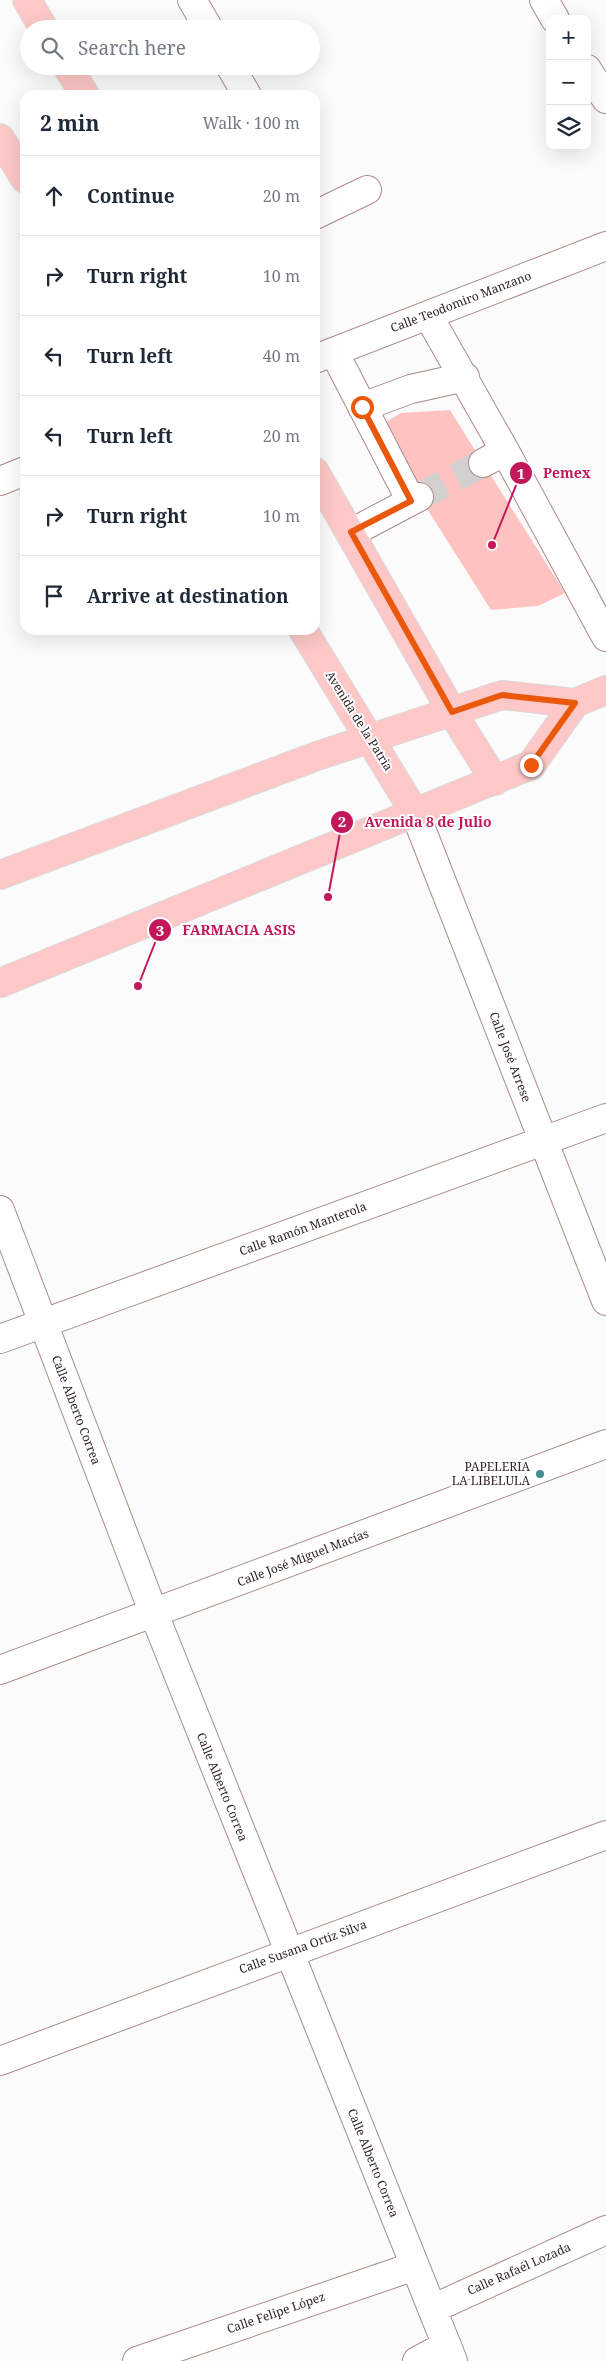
<!DOCTYPE html>
<meta charset="utf-8">
<style>
:root{--surface:#fff;--page:#f6f6f7;--text:#1f2937;--muted:#747a83;--line:#e0e1e3}
body{margin:0;font-family:"Noto Serif",serif;background:var(--page);color:var(--text)}
.controls{position:absolute;right:15px;top:15px;display:grid;overflow:hidden;border-radius:10px;box-shadow:0 5px 20px #0002}
.controls button{width:45px;height:45px;display:grid;place-items:center;padding:0;border:0;border-bottom:1px solid var(--line);background:var(--surface);color:var(--text);font:25px sans-serif}
.stop{position:absolute;width:15px;height:15px;margin:-11px;border:4px solid #ea580c;border-radius:50%;background:#fff}
.stop.end{background:#ea580c;border-color:#fff;box-shadow:0 1px 5px #0008}
.list{margin:0;padding:0;list-style:none}
h2{display:flex;justify-content:space-between;align-items:center;height:65px;margin:0;padding:0 20px;font-size:21px}
h2 small{font-size:16px;font-weight:400;color:var(--muted)}
.list li{display:grid;grid-template-columns:32px 1fr auto;gap:15px;align-items:center;box-sizing:border-box;height:80px;padding:0 20px;border-top:1px solid var(--line)}
.list b{display:block;font-size:19px;white-space:nowrap}
.list em{font-size:16px;font-style:normal;color:var(--muted)}
.icon{flex:none;width:28px;height:28px;fill:none;stroke:currentColor;stroke-width:2;stroke-linecap:round;stroke-linejoin:round}
.map{position:relative;flex:none;width:606px;height:2361px;overflow:hidden}
.search{position:absolute;background:var(--surface);box-shadow:0 5px 20px #0002;left:20px;top:20px;width:300px;height:55px;display:flex;align-items:center;gap:12px;box-sizing:border-box;padding:0 18px;border-radius:28px;color:var(--muted);font-size:19px}
.panel{position:absolute;background:var(--surface);box-shadow:0 5px 20px #0002;left:20px;top:90px;width:300px;height:545px;border-radius:15px}
.map>svg:first-child{display:block}
.building{fill:#fec3c1}
.lines{fill:none;stroke-linecap:round;stroke-linejoin:round}
.minor-tunnel{stroke:#d3d0d0;stroke-width:28;stroke-dasharray:28 14;stroke-linecap:butt}
.minor-casing{stroke:#ab8b89;stroke-width:30}
.major-casing{stroke:#dad8d8;stroke-width:30}
.minor{stroke:#fff;stroke-width:28}
.major{stroke:#fdc8c7;stroke-width:28}
.route{stroke:#ea580c;stroke-width:6}
.poi-dot{fill:#458c91;stroke:#fff;stroke-width:2}
.labels{text-anchor:middle;stroke-width:4;stroke-linejoin:round;paint-order:stroke}
.street-label{font-size:12px;fill:#312424;stroke:#fff}
.poi-label{font-size:12px;fill:#312424;stroke:#fff;text-anchor:end}
.leader{fill:none;stroke:#c2185b;stroke-width:2}
.callout-dot{fill:#c2185b;stroke:#fff;stroke-width:2}
.mark-label{font-size:15px;text-anchor:middle;font-weight:bold;fill:#fff}
.callout-label{font-size:14px;text-anchor:middle;font-weight:bold;fill:#c2185b;stroke:#fff;stroke-width:4;stroke-linejoin:round;paint-order:stroke}
</style>
<div class="map">
<svg width="606" height="2361" viewBox="0 0 606 2361">
<rect width="100%" height="100%" fill="#fbfbfb"/>
<path class="building" d="M450,410L483,463L565,593L538,606L491,610L376,428L401,413Z"/>
<g class="lines">
<path class="minor-tunnel" d="M419,497L483,463"/>
<defs>
<path id="minor" d="M192,0L209,29
M544,0L555,19
M230,66L247,95
M587,69L606,99
M315,215L367,190
M428,315L505,451
M334,352L411,501
M315,359L606,246
M362,407L411,389L465,377
M483,463L505,451L606,637
M0,481L25,471
M351,533L419,497
M415,813L606,1301
M0,1210L154,1614L453,2361
M0,1339L606,1118
M0,1670L606,1444
M0,2061L606,1835
M432,2309L606,2230
M137,2361L415,2266
M417,2361L447,2345"/>
<path id="major" d="M27,0L44,29
M67,66L85,95
M0,138L25,179
M315,472L452,712L495,781
M303,630L415,813
M0,875L317,756L502,695L575,703L606,690
M0,983L531,765L575,703"/>
</defs>
<use href="#minor" class="minor-casing"/>
<use href="#major" class="major-casing"/>
<use href="#minor" class="minor"/>
<use href="#major" class="major"/>
</g>
<g class="lines">
<path class="route" d="M362,407L411,501L351,532L452,712L502,695L575,703L531,765"/>
</g>
<circle class="poi-dot" cx="540" cy="1474" r="5"/>
<g class="labels">
<g class="street-label">
<text transform="translate(461 302) rotate(-21)" y="4">Calle Teodomiro Manzano</text>
<text transform="translate(359 721) rotate(58)" y="4">Avenida de la Patria</text>
<text transform="translate(510 1057) rotate(69)" y="4">Calle José Arrese</text>
<text transform="translate(303 1229) rotate(-20)" y="4">Calle Ramón Manterola</text>
<text transform="translate(76 1410) rotate(69)" y="4">Calle Alberto Correa</text>
<text transform="translate(303 1558) rotate(-21)" y="4">Calle José Miguel Macías</text>
<text transform="translate(222 1787) rotate(68)" y="4">Calle Alberto Correa</text>
<text transform="translate(303 1947) rotate(-20)" y="4">Calle Susana Ortiz Silva</text>
<text transform="translate(373 2163) rotate(68)" y="4">Calle Alberto Correa</text>
<text transform="translate(519 2269) rotate(-24)" y="4">Calle Rafaél Lozada</text>
<text transform="translate(276 2313) rotate(-19)" y="4">Calle Felipe López</text>
</g>
<g class="poi-label">
<text x="530" y="1471">PAPELERIA<tspan x="530" dy="14">LA LIBELULA</tspan></text>
</g>
</g>
<path class="leader" d="M492 545L521 473M328 897L342 822M138 986L160 930"/>
<g class="callout-dot">
<circle cx="492" cy="545" r="5"/>
<circle cx="328" cy="897" r="5"/>
<circle cx="138" cy="986" r="5"/>
<circle cx="521" cy="473" r="12"/>
<circle cx="342" cy="822" r="12"/>
<circle cx="160" cy="930" r="12"/>
</g>
<g class="mark-label">
<text x="521" y="479">1</text>
<text x="342" y="827">2</text>
<text x="160" y="936">3</text>
</g>
<g class="callout-label">
<text x="567" y="478">Pemex</text>
<text x="428" y="827">Avenida 8 de Julio</text>
<text x="239" y="935">FARMACIA ASIS</text>
</g>
</svg>
<div class="controls">
<button>+</button>
<button>−</button>
<button><svg class="icon" aria-label="layers" viewBox="0 0 24 24"><path d="M12 4l9 5-9 5-9-5zM3 14l9 5 9-5"/></svg></button>
</div>
<div class="stop" style="left:362px;top:407px"></div>
<div class="stop end" style="left:531px;top:765px"></div>
<div class="search"><svg class="icon" aria-label="search" viewBox="0 0 24 24"><circle cx="10" cy="10" r="6"/><path d="M15 15l6 6"/></svg>Search here</div>
<section class="panel">
<h2>2 min<small>Walk · 100 m</small></h2>
<ul class="list">
<li><svg class="icon" aria-label="ahead" viewBox="0 0 24 24"><path d="M12 20V5M6 11l6-6 6 6"/></svg><div><b>Continue</b></div><em>20 m</em></li>
<li><svg class="icon" aria-label="right" viewBox="0 0 24 24"><path d="M7 20v-9h11M14 6l5 5-5 5"/></svg><div><b>Turn right</b></div><em>10 m</em></li>
<li><svg class="icon" aria-label="left" viewBox="0 0 24 24"><path d="M17 20v-9H6M10 6l-5 5 5 5"/></svg><div><b>Turn left</b></div><em>40 m</em></li>
<li><svg class="icon" aria-label="left" viewBox="0 0 24 24"><path d="M17 20v-9H6M10 6l-5 5 5 5"/></svg><div><b>Turn left</b></div><em>20 m</em></li>
<li><svg class="icon" aria-label="right" viewBox="0 0 24 24"><path d="M7 20v-9h11M14 6l5 5-5 5"/></svg><div><b>Turn right</b></div><em>10 m</em></li>
<li><svg class="icon" aria-label="arrive" viewBox="0 0 24 24"><path d="M6 21V4h12l-3 4 3 4H6"/></svg><div><b>Arrive at destination</b></div></li>
</ul>
</section>
</div>
